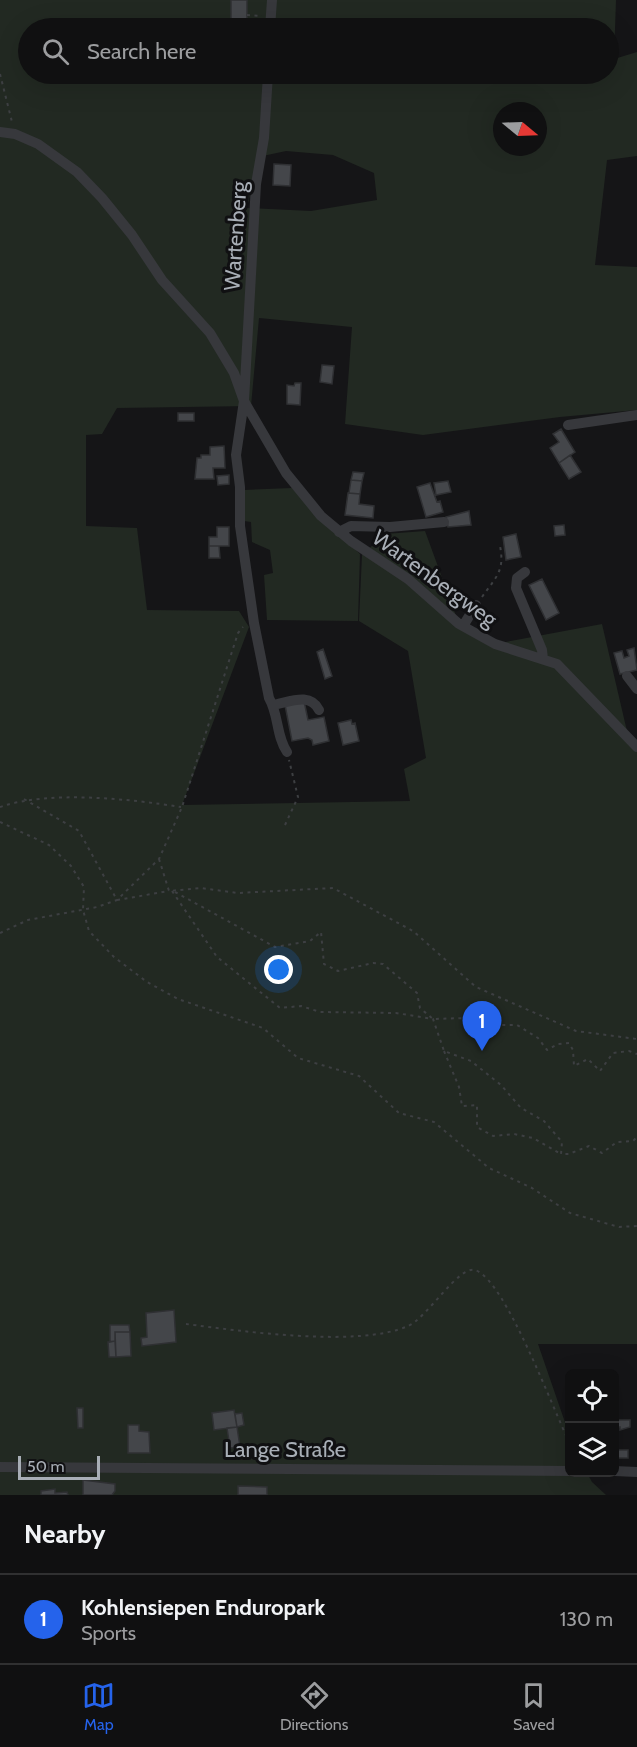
<!DOCTYPE html>
<meta charset="utf-8">
<style>
:root{--surface:#101011;--page:#1e1e1f;--text:#f1f3f6;--muted:#9c9d9f;--line:#303031;--accent:#2563eb}
body{margin:0;font-family:Cabin,sans-serif;background:var(--page);color:var(--text)}
.controls{position:absolute;right:18px;bottom:18px;display:grid;overflow:hidden;border-radius:9px;box-shadow:0 6px 24px #0002}
.controls button{width:54px;height:54px;display:grid;place-items:center;padding:0;border:0;border-bottom:2px solid var(--line);background:var(--surface);color:var(--text);font:30px sans-serif}
.compass{position:absolute;left:493px;top:102px;width:54px;height:54px;border-radius:50%;background:var(--surface);box-shadow:0 6px 24px #0002;rotate:109deg}
.scale{position:absolute;left:18px;bottom:15px;width:82px;box-sizing:border-box;padding-left:6px;border:3px solid #a8aeb6;border-top:0;font-size:16px;line-height:21px;white-space:nowrap;color:#a8aeb6;-webkit-text-stroke:4px #101012;paint-order:stroke}
.you{position:absolute;left:279px;top:970px;width:21px;height:21px;margin:-15px;border:4px solid #fff;border-radius:50%;background:#1a73e8;box-shadow:0 0 0 9px #1a73e833}
.badge{display:grid;place-items:center;width:39px;height:39px;border-radius:50%;background:var(--accent);color:#fff;font-size:20px;font-weight:700}
.pin{position:absolute;translate:-50% -50px;filter:drop-shadow(0 2px 3px #0008)}
.pin::after{content:'';position:absolute;top:32px;width:21px;height:18px;background:inherit;clip-path:polygon(0 0,100% 0,50% 100%)}
.list{margin:0;padding:0;list-style:none}
h2{display:flex;justify-content:space-between;align-items:center;height:78px;margin:0;padding:0 24px;font-size:26px}
h2 small{font-size:20px;font-weight:400;color:var(--muted)}
.list li{display:grid;grid-template-columns:39px 1fr auto;gap:18px;align-items:center;box-sizing:border-box;height:90px;padding:0 24px;border-top:2px solid var(--line)}
.list b{display:block;font-size:22px;white-space:nowrap}
.list p{margin:0;font-size:20px;white-space:nowrap;color:var(--muted)}
.list em{font-size:20px;font-style:normal;color:var(--muted)}
.icon{flex:none;width:33px;height:33px;fill:none;stroke:currentColor;stroke-width:2;stroke-linecap:round;stroke-linejoin:round}
.map{position:relative;flex:none;width:637px;height:1495px;overflow:hidden}
.search{position:absolute;background:var(--surface);box-shadow:0 6px 24px #0002;left:18px;right:18px;top:18px;height:66px;display:flex;align-items:center;gap:15px;box-sizing:border-box;padding:0 21px;border-radius:33px;color:var(--muted);font-size:22px}
.sheet{height:168px;background:var(--surface)}
nav{display:flex;justify-content:space-around;align-items:center;box-sizing:border-box;height:84px;border-top:2px solid var(--line);background:var(--surface);font-size:16px;color:var(--muted)}
nav a{display:grid;justify-items:center;gap:3px}
nav .on{color:var(--accent)}
.map>svg:first-child{display:block}
.green{fill:#222922;fill-rule:evenodd}
.building{fill:#44464a;stroke:#2f3033;stroke-width:1.5}
.lines{fill:none;stroke-linecap:round;stroke-linejoin:round}
.path{stroke:#3d3f42;stroke-width:2;stroke-dasharray:3 4.5;stroke-linecap:butt}
.minor{stroke:#37383c;stroke-width:10}
.labels{text-anchor:middle;stroke-width:6;stroke-linejoin:round;paint-order:stroke}
.street-label{font-size:22px;fill:#a8aeb6;stroke:#101012}
</style>
<div class="map">
<svg width="637" height="1495" viewBox="0 0 637 1495">
<rect width="100%" height="100%" fill="#151517"/>
<path class="green" d="M0,0H616L614,59L637,52V156L607,160L595,265L637,267V410L560,417L423,435L345,424L352,327L259,318L251,406L117,408L102,434L86,435V526L137,528L147,610L239,611L249,627L182,805L410,801L404,769L426,758L408,651L359,621L362,555L385,534L425,531L459,624L495,644L602,624L626,727L630,740L637,747V1344H538L569,1434L570,1472L587,1473L592,1482L606,1495H0ZM28,28H608V74H28ZM502,111H538V147H502ZM286,151L333,155L374,173L377,200L311,211L247,208L258,157Z
M292,488L360,554L358,621L267,620L264,575L273,573L270,550L252,542L251,522L244,521V490Z"/>
<path class="building" d="M231,0H247V21H231Z
M274,164L291,165L290,186L273,185Z
M322,365L334,366L332,384L320,382Z
M295,383H301L300,405L287,404V385L294,386Z
M178,413H194V421H178Z
M561,429L575,452L559,463L550,448L559,442L553,434Z
M224,446L225,468H213L214,479H195L197,458H201V455H210V447Z
M570,455L581,472L569,479L559,463Z
M353,472L364,473L362,481L351,480Z
M229,475V484L218,485L217,476Z
M351,480L362,481L360,494L349,493Z
M448,481L451,492L436,495L434,483Z
M430,483L437,502L440,501L443,512L426,517L417,487Z
M348,493L360,494L359,504L374,506L373,518L345,515Z
M469,511L471,525L448,527L446,517Z
M564,525L565,535L555,536L554,526Z
M217,527H229V546H209V537H217Z
M516,534L521,557L506,560L503,537Z
M209,546H219L220,558H209Z
M542,579L559,613L546,620L529,585Z
M634,648L637,670L620,674L614,653L622,651L624,658L629,656L627,650Z
M323,649L332,676L325,679L317,652Z
M304,701L308,720L324,717L329,741L313,745L312,740L308,738L292,741L285,705Z
M351,720L352,724L355,723L359,741L343,745L338,723Z
M174,1310L176,1342L142,1346L141,1338L147,1337L146,1313Z
M110,1325H129L130,1332H115V1341L110,1342Z
M115,1332H130L131,1356L116,1357Z
M115,1341L116,1357H109L108,1342Z
M77,1408H83V1428H78Z
M234,1410L237,1427L214,1430L212,1413Z
M242,1413L244,1425L237,1427L235,1414Z
M614,1420H630V1427L620,1430V1427H614Z
M128,1425H139V1431L149,1432L150,1453H128Z
M237,1427L240,1447L230,1448L227,1428Z
M614,1450H628V1458H614Z
M83,1480L115,1484V1491L112,1495H83Z
M238,1486L267,1487V1495H238Z
M55,1489V1493L67,1492L68,1495H41V1491Z"/>
<g class="lines">
<path class="path" d="M247,15L262,16
M0,74L12,122
M482,597C496,577 505,571 500,546
M24,799L79,831L117,900L169,891
M0,807C49,790 130,799 181,807
M0,822L49,845L71,866L84,887L83,910L89,931L114,957L147,982L178,999L263,1028L298,1058L359,1076L399,1113L434,1122L489,1168L532,1188L570,1213L619,1227L637,1226
M285,825L298,797L289,760
M159,859L169,891L201,888L238,893L333,888L413,931L476,987L576,1031L637,1039
M172,891L217,957L280,1008L301,1006L320,1012L396,1013L433,1019L444,1051L471,1061L501,1085L521,1108L544,1121L562,1142L561,1154H569L589,1146L602,1153L617,1142L633,1141L637,1137
M175,892L275,947L310,941L321,932L324,964L338,971L373,963L383,964L417,993L420,1008L433,1019L466,1018L484,1020L496,1025H517L538,1038L547,1050L558,1044L569,1043L573,1050L574,1066L588,1059L600,1071L613,1053L629,1051L637,1054
M0,933L28,920L97,907L117,900L159,859L182,807L238,633L243,627
M444,1051L459,1087L462,1106L477,1105V1127L493,1136L514,1134L533,1138L561,1154
M186,1324C240,1331 359,1348 408,1326C427,1318 459,1265 475,1270C505,1279 554,1412 570,1444"/>
<path class="minor" d="M270,28L272,0
M268,74L264,138L256,184L244,401L236,455L240,487V526L254,623L269,698C279,715 276,736 287,752
M0,132L15,134L38,144L77,172L102,198L132,235L162,280L210,333L234,373L244,401L286,473L321,516L351,541L408,579L459,624L495,644L557,664L637,747
M568,425L637,415
M339,532L351,526L390,527L444,522
M525,572L517,578L516,588L542,650L543,659
M463,626L476,605
M627,676L637,689
M273,705C290,702 310,692 319,710
M0,1467L570,1471
M614,1471L637,1472"/>
</g>
<g class="labels">
<g class="street-label">
<text transform="translate(235 236) rotate(-86)" y="8">Wartenberg</text>
<text transform="translate(435 578) rotate(36)" y="8">Wartenbergweg</text>
<text x="285" y="1457">Lange Straße</text>
</g>
</g>
</svg>
<div class="controls">
<button><svg class="icon" aria-label="locate" viewBox="0 0 24 24"><circle cx="12" cy="12" r="6"/><path d="M12 2v4M12 18v4M2 12h4M18 12h4"/></svg></button>
<button><svg class="icon" aria-label="layers" viewBox="0 0 24 24"><path d="M12 4l9 5-9 5-9-5zM3 14l9 5 9-5"/></svg></button>
</div>
<svg class="compass" viewBox="-18 -18 36 36"><path d="M0-13l5 13h-10z" fill="#e53935"/><path d="M0 13l5-13h-10z" fill="#9c9d9f"/></svg>
<div class="scale">50 m</div>
<div class="you"></div>
<div class="pin badge" style="left:482px;top:1051px">1</div>
<div class="search"><svg class="icon" aria-label="search" viewBox="0 0 24 24"><circle cx="10" cy="10" r="6"/><path d="M15 15l6 6"/></svg>Search here</div>
</div>
<section class="sheet">
<h2>Nearby<small></small></h2>
<ul class="list">
<li><span class="badge">1</span><div><b>Kohlensiepen Enduropark</b><p>Sports</p></div><em>130 m</em></li>
</ul>
</section>
<nav>
<a class="on"><svg class="icon" aria-label="map" viewBox="0 0 24 24"><path d="M3 6l6-2 6 2 6-2v14l-6 2-6-2-6 2zM9 4v14M15 6v14"/></svg>Map</a>
<a><svg class="icon" aria-label="directions" viewBox="0 0 24 24"><path d="M12 3l9 9-9 9-9-9zM9 14v-3h6M13 9l2 2-2 2"/></svg>Directions</a>
<a><svg class="icon" aria-label="saved" viewBox="0 0 24 24"><path d="M7 4h10v16l-5-4-5 4z"/></svg>Saved</a>
</nav>
